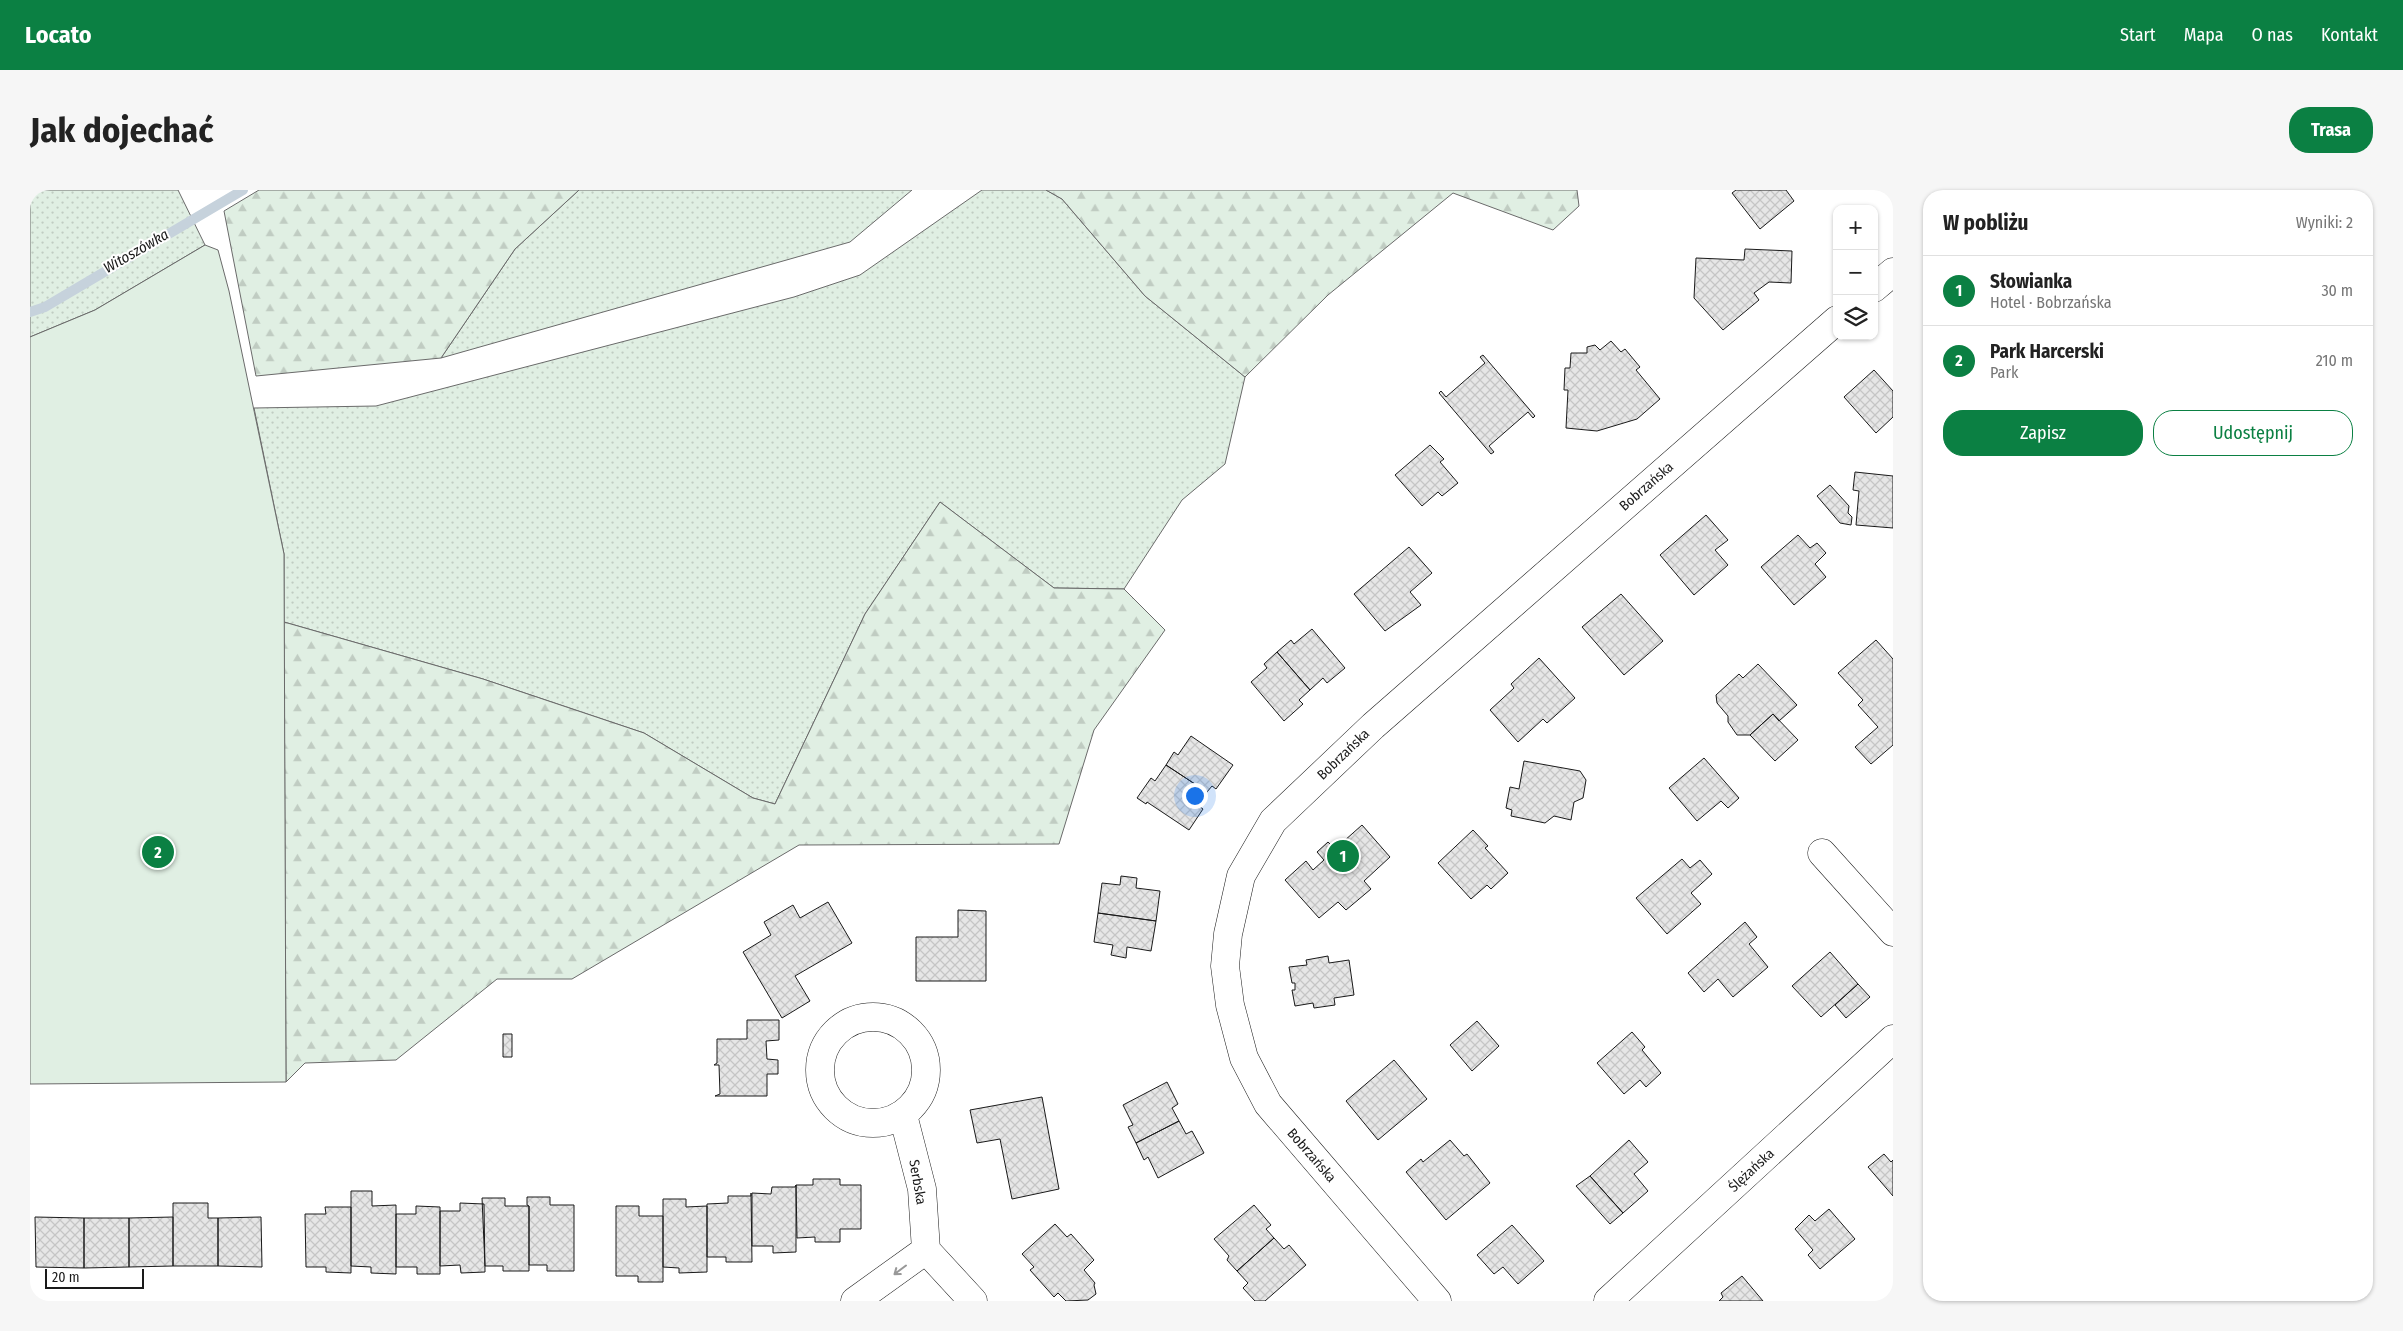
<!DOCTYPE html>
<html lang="pl">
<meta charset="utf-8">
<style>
:root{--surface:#fff;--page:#f6f6f6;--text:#222;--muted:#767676;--line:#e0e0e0;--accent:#0b8043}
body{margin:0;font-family:"Fira Sans Condensed",sans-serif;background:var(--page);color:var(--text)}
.controls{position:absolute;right:15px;top:15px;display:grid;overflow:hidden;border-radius:10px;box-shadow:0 1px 4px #0004}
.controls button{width:45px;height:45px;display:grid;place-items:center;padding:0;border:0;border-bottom:1px solid var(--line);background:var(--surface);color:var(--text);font:25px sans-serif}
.scale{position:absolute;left:15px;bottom:12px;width:99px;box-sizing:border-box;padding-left:5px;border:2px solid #1a1a1a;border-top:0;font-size:14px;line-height:18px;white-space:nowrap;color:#1a1a1a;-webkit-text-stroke:4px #fff;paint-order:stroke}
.you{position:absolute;left:1164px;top:605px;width:18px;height:18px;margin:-12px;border:4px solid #fff;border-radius:50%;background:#1a73e8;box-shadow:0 0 0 8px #1a73e833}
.badge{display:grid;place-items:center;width:32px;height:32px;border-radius:50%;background:var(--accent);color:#fff;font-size:16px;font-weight:700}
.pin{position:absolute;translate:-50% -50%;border:2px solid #fff;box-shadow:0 1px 5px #0006}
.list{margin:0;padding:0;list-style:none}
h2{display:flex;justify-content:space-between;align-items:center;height:65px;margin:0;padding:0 20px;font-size:21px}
h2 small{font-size:16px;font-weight:400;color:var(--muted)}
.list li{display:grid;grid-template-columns:32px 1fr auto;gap:15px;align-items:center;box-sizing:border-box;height:70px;padding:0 20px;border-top:1px solid var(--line)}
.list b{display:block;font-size:19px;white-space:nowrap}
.list p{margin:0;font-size:16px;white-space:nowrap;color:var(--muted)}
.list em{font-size:16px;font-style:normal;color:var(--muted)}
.actions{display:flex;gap:10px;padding:15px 20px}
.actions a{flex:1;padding:11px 0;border:1px solid var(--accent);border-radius:20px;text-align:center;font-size:18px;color:var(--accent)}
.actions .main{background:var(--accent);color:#fff}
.icon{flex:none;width:28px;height:28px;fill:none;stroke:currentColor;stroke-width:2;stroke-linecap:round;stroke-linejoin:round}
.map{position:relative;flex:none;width:1863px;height:1111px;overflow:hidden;border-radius:20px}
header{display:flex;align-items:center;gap:30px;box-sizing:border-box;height:70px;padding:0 25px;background:var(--accent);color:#fff}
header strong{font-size:24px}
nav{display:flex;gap:28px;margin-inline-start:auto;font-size:18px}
.intro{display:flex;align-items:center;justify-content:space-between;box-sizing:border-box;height:120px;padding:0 30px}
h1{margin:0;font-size:35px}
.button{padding:12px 22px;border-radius:20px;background:var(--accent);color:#fff;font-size:18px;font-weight:700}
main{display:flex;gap:30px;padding:0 30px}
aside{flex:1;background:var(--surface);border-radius:20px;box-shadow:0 1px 4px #0004}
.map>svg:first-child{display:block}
.grass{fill:url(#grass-dots);stroke:#6a6a6a}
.forest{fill:url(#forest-firs);stroke:#6a6a6a}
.green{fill:#e0efe3;stroke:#6a6a6a}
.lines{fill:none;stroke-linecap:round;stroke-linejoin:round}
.stream{stroke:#c6d2dc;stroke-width:10}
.building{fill:url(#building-cross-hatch);stroke:#1a1a1a}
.minor-casing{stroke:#1a1a1a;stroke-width:29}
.minor{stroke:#fff;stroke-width:28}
.oneway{stroke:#989898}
.labels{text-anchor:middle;stroke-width:4;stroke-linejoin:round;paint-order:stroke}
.street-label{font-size:14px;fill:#1a1a1a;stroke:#fff}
.water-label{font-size:15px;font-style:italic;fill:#1a1a1a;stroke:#fff}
</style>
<header>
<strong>Locato</strong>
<nav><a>Start</a><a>Mapa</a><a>O nas</a><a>Kontakt</a></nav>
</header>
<div class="intro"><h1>Jak dojechać</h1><a class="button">Trasa</a></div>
<main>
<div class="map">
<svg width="1863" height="1111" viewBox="0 0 1863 1111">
<defs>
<pattern id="grass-dots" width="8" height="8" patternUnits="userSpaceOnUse" patternTransform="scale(1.25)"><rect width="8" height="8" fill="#e0efe3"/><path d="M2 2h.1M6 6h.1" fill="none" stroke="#c0ccc2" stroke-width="1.8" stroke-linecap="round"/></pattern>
<pattern id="forest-firs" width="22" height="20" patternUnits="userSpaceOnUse" patternTransform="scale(1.25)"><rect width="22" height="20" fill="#e0efe3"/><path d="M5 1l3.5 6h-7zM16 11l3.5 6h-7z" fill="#c0ccc2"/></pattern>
<pattern id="building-cross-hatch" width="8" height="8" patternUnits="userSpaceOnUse" patternTransform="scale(1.25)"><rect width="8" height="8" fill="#e6e6e6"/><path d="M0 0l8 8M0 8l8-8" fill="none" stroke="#c5c5c5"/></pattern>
</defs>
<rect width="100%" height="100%" fill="#fff"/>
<path class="grass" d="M0,0H148L175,55L65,120L0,147Z
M549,0H882L820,52L411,168L485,59Z
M952,0H1016L1032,9L1115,106L1215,187L1195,274L1152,310L1094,399L1024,398L910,312L835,424L745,614L723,608L614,543L453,489L254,432V364L224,218L346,216L764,107L830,85Z"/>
<path class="forest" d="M229,0H549L485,59L411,168L226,186L194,21Z
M1016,0H1547L1549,16L1523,40L1423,3L1298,105L1215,187L1115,106L1032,9Z
M910,312L1024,398L1094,399L1135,440L1064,540L1029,654L769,655L542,789H467L366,870L275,873L256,892L254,432L453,489L614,543L723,608L745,614L835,424Z"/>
<path class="green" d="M175,55L188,60L199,101L254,364L256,892L0,894V147L65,120Z"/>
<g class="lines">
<path class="stream" d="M0,122L15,117L213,0"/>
</g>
<path class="building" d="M1706,0H1756L1764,11L1730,39L1702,3Z
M1715,59L1762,61L1761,93L1739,92L1724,103L1729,110L1693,140L1664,108L1666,68L1714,70Z
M1581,151L1591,162L1595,159L1610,177L1606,180L1630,209L1607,229L1567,241L1536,238L1538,200H1534L1535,178H1540L1541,163H1557V157L1565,155L1570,160Z
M1453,165L1505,226L1503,228L1498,222L1459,256L1464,262L1461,264L1409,203L1411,201L1416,207L1455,173L1450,167Z
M1844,180L1863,201V227L1846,243L1814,207Z
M1400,255L1414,269L1410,272L1428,293L1412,306L1408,302L1392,316L1365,285Z
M1825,282L1863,286V338L1826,335L1829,301L1823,300Z
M1800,295L1819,316L1818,323L1822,327L1821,335L1810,333L1787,306Z
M1676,325L1698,350L1685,360L1698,375L1664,405L1630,365Z
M1768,345L1780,358L1787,353L1796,363L1785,374L1796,387L1764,415L1731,377Z
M1379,357L1402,383L1380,402L1391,415L1355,441L1324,404Z
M1591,404L1633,451L1594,485L1552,437Z
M1282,439L1315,478L1297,493L1293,488L1280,500L1247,462L1261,450L1264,454Z
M1846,450L1863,469V555L1841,574L1825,557L1848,537L1828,515L1833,510L1808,483Z
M1247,462L1280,500L1269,510L1273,514L1254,531L1221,492L1237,478L1234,474Z
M1509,468L1545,508L1517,533L1513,529L1488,552L1460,520L1484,498L1481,494Z
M1728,474L1767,515L1749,531L1743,524L1720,545H1707L1698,532V526L1687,513L1686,505L1709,484L1713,488Z
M1743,524L1768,550L1745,571L1720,545Z
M1161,546L1203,575L1186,599L1182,596L1177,602L1136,575L1144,562L1148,565Z
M1674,568L1709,608L1698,618L1691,611L1667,631L1639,598Z
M1494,571L1550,581L1556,590L1553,608L1544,612L1541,630L1524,626L1515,633L1481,626L1482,620L1476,618L1480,597L1489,599Z
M1136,575L1177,602L1169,616L1173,619L1159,640L1117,612L1116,614L1107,608L1121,588L1125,591Z
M1332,635L1360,667L1334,691L1341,699L1316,720L1308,712L1289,728L1255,690L1276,671L1283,680L1294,670L1287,662L1298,652L1305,659Z
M1443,640L1458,656L1455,658L1478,683L1461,699L1457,695L1441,709L1408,673Z
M1652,669L1660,678L1670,670L1682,684L1661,703L1671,714L1637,744L1606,708Z
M1091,686L1107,688L1106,698L1130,701L1126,731L1068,723L1072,693L1090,695Z
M798,712L822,753L765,786L780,811L752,828L713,762L741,745L734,732L763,715L770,728Z
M928,720L956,721V791H886V747H928Z
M1068,723L1126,731L1121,761L1097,757L1096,768L1081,765L1083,755L1064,752Z
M1715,732L1727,747L1719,754L1738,777L1703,807L1688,789L1674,802L1658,783Z
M1800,762L1828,794L1791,827L1762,796Z
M1298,766L1299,773L1319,770L1324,805L1304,808L1305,815L1284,818L1283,813L1265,816L1262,800H1265V793H1262L1259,777L1277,775L1276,770Z
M1828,794L1840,807L1816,828L1805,815Z
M717,830H749V850L736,851L737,869L748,870V884H737V906H685L690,904L689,875H684L687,873V849H717Z
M1447,831L1469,856L1442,881L1420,855Z
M1602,842L1615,857L1612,860L1631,883L1616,897L1610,890L1594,904L1567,873Z
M473,844H482V867H473Z
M1364,870L1397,909L1348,950L1316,911Z
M1137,892L1148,914L1142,918L1149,931L1106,953L1098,937L1103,935L1093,915Z
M1012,907L1029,999L982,1009L970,949L947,953L940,920Z
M1149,931L1156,944L1162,941L1174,963L1128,988L1118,967L1114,970L1106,953Z
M1420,950L1434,966L1437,964L1460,993L1416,1030L1376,982L1391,969L1393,972Z
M1599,950L1618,972L1604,984L1618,1001L1593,1023L1560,986Z
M1854,964L1861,972L1863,970V1006L1838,977Z
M1560,986L1593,1023L1580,1034L1546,996Z
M783,989H810V995H831V1039H810V1052H785V1047L767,1048L766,995H783Z
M766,995V1062L743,1063V1056H722V1003L741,1004L742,997H765Z
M321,1001H342V1016L366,1015V1084L341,1083V1077L321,1076Z
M721,1003L722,1072H696V1067H677V1014L698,1013V1006H721Z
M497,1007H520V1015H544V1081H517V1075H499V1016L497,1015Z
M452,1008H475V1016H499V1081H473V1076H455Z
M633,1009H656V1017L677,1016V1082L649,1083V1078L633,1077Z
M143,1013H178V1028H188V1076H143Z
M430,1013L454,1014L455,1082L431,1083L430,1075L410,1076V1021H430Z
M1224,1015L1241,1035L1236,1039L1244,1048L1207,1081L1197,1070L1199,1066L1184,1049Z
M386,1016L410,1017V1084H387V1077H366V1024H386Z
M586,1016H609V1026H633V1092H608V1086H586Z
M295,1017H321V1083L296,1082V1077H276L275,1024H296Z
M1799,1019L1825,1049L1790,1079L1778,1065L1783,1060L1765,1039L1779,1025L1785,1031Z
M5,1027L54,1028V1078L6,1077Z
M143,1027V1076L99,1077V1028Z
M231,1027L232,1077L188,1076V1028Z
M54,1028H99V1077L54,1078Z
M1025,1034L1037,1047L1041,1044L1064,1070L1054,1080L1065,1093L1064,1095L1066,1104L1058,1110L1036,1111L1028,1103L1024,1107L1000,1080L1004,1077L992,1064Z
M1482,1035L1514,1071L1488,1094L1473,1077L1464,1084L1447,1065Z
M1244,1048L1254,1059L1259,1055L1276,1075L1235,1111H1225L1213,1098L1218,1093L1207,1081Z
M1712,1086L1733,1111H1689L1693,1107L1691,1103Z"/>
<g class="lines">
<defs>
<path id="minor" d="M1844,98L1863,82
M1792,663L1863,742
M790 880a53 53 0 1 1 106 0a53 53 0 1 1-106 0Z
M873,925L892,999L896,1060
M825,1111L896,1060L943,1111
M1407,1111L1238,914L1214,868L1200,815L1195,776L1198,744L1211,686L1243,631L1343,536L1807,130
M1578,1111L1863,849"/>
</defs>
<use href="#minor" class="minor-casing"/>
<use href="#minor" class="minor"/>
</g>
<defs><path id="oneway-shaft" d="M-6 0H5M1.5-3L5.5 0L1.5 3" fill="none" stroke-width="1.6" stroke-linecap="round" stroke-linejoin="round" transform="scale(1.25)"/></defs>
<use class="oneway" href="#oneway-shaft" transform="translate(870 1080) rotate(143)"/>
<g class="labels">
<g class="street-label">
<text transform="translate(1616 296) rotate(-41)" y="5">Bobrzańska</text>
<text transform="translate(1313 564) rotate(-44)" y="5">Bobrzańska</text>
<text transform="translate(1282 965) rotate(49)" y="5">Bobrzańska</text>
<text transform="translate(1721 980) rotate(-43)" y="5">Ślężańska</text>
<text transform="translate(888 992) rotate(80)" y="5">Serbska</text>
</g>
<g class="water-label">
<text transform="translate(106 61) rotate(-30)" y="5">Witoszówka</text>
</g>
</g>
</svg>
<div class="controls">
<button>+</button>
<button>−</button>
<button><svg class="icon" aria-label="layers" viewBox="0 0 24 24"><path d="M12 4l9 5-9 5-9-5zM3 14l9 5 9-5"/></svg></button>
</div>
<div class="scale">20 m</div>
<div class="you"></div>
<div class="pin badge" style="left:1313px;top:666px">1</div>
<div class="pin badge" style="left:128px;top:662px">2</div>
</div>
<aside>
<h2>W pobliżu<small>Wyniki: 2</small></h2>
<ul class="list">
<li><span class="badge">1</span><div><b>Słowianka</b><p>Hotel · Bobrzańska</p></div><em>30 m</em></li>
<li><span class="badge">2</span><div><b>Park Harcerski</b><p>Park</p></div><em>210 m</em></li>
</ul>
<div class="actions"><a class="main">Zapisz</a><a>Udostępnij</a></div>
</aside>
</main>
